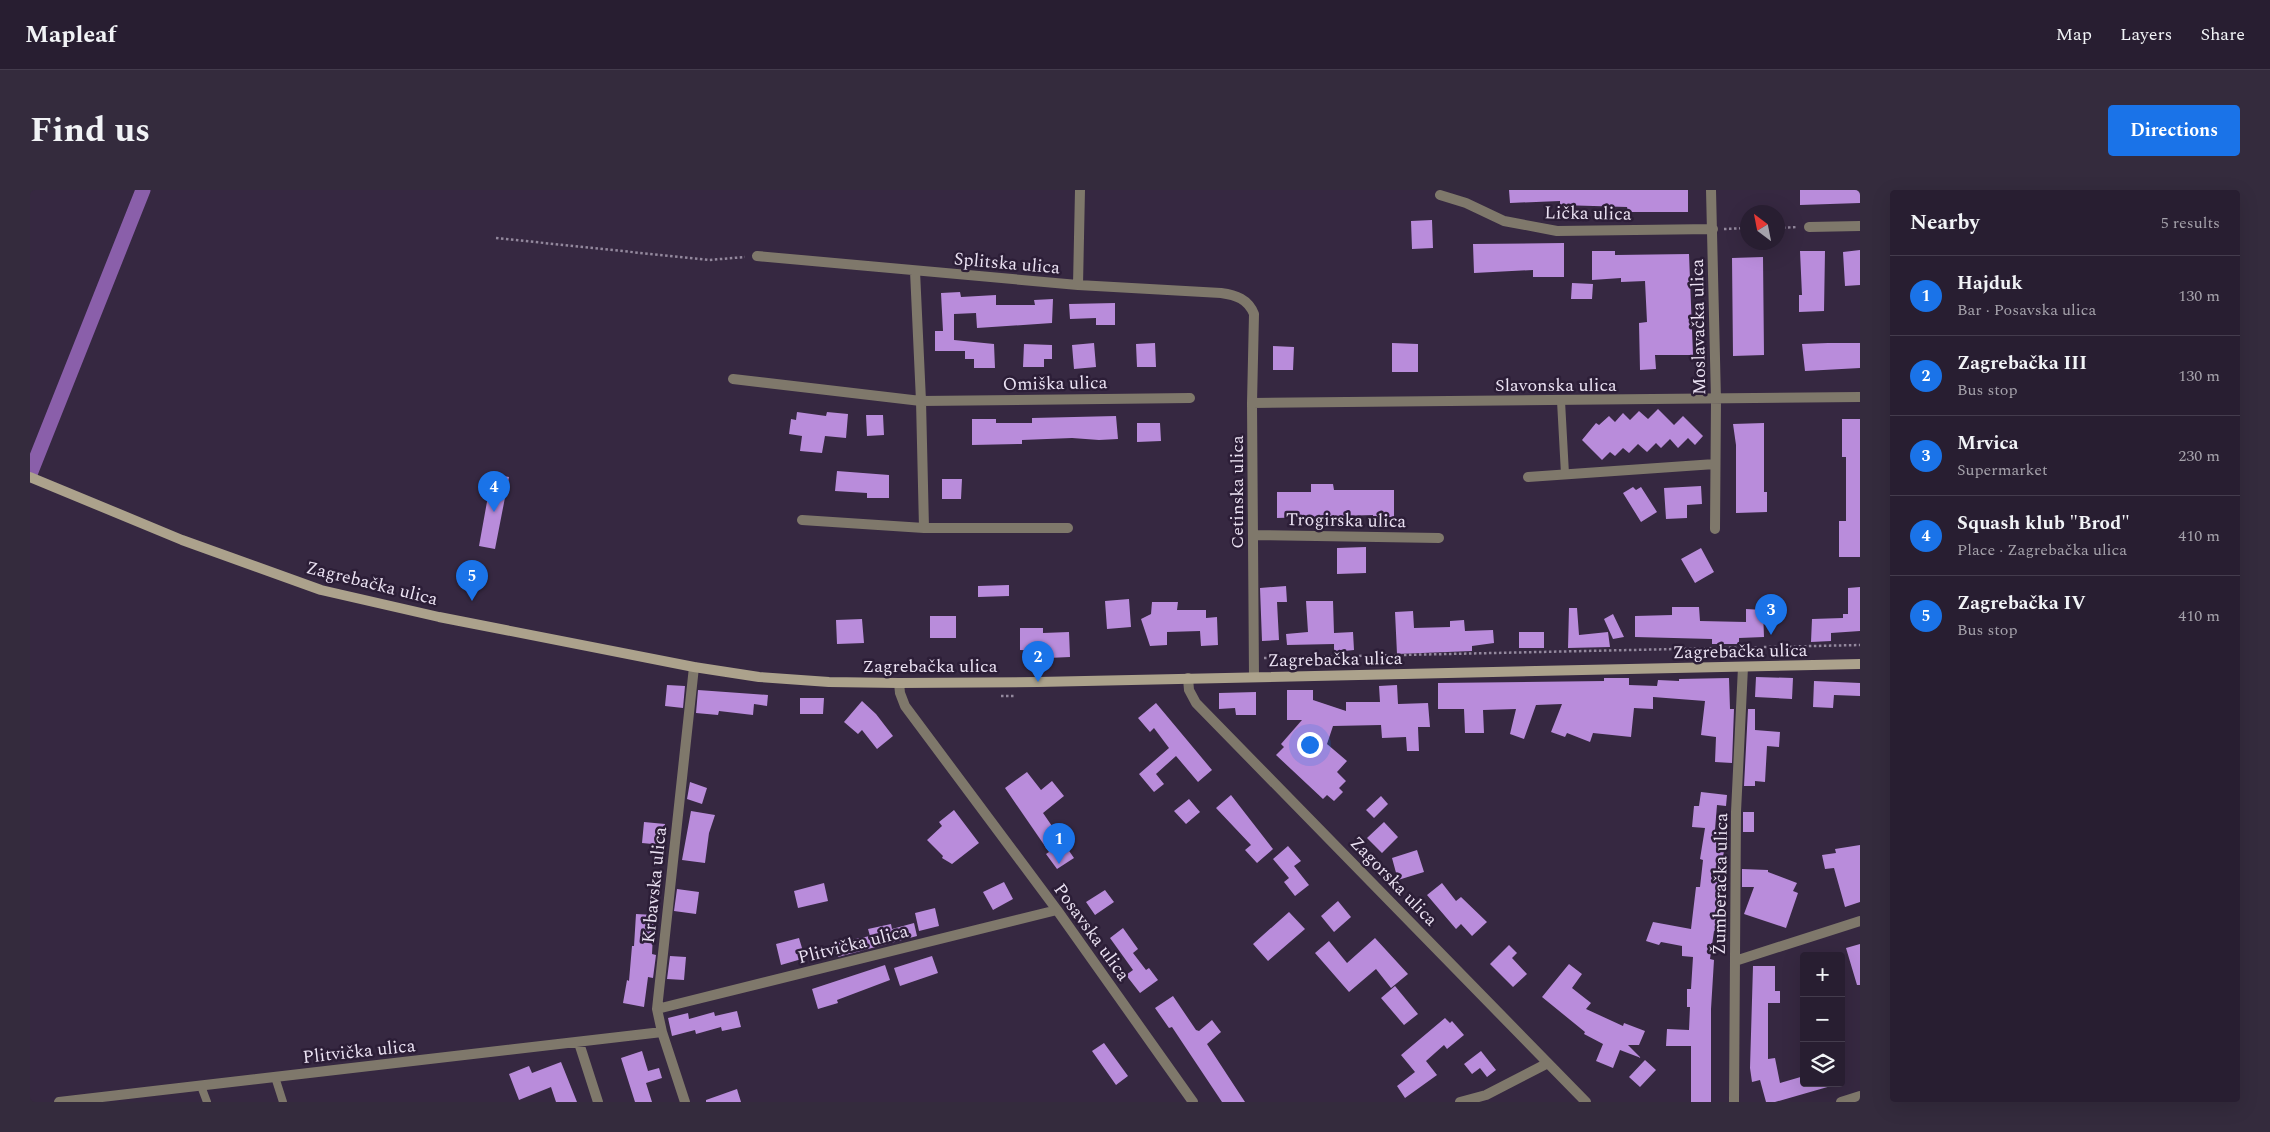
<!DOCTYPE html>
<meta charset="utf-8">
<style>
:root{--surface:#281e31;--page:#342b3d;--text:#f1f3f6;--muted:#a5a2ab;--line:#443c4d;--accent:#1a73e8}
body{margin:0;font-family:Spectral,serif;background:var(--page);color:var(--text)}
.controls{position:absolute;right:15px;bottom:15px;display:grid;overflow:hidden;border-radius:5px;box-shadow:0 5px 20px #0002}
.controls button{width:45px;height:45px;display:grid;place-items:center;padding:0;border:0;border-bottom:1px solid var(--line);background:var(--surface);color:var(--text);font:25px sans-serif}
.compass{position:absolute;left:1710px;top:15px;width:45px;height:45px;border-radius:50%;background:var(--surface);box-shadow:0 5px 20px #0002;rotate:328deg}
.you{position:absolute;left:1279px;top:554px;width:18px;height:18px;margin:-12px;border:4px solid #fff;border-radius:50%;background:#1a73e8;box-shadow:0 0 0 8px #1a73e833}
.badge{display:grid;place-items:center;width:32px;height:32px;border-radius:50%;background:var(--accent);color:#fff;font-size:16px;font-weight:700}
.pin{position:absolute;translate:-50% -41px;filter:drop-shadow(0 1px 2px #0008)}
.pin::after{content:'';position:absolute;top:26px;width:18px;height:15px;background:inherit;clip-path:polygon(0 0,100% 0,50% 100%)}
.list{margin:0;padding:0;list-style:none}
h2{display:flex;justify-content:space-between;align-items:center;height:65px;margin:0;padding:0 20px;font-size:21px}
h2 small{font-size:16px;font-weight:400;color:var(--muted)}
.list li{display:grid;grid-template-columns:32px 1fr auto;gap:15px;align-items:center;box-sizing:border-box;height:80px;padding:0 20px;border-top:1px solid var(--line)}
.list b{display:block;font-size:19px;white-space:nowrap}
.list p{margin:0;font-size:16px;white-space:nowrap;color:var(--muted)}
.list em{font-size:16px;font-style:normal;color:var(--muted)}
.icon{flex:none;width:28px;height:28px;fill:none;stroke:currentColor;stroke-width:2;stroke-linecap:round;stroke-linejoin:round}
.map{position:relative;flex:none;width:1830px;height:912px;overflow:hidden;border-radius:5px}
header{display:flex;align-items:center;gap:30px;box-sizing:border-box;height:70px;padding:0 25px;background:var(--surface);border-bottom:1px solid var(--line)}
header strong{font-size:24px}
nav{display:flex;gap:28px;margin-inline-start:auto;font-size:18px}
.intro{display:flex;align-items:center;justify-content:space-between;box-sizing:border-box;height:120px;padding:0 30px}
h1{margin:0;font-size:35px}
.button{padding:12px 22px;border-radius:5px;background:var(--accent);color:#fff;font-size:18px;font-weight:700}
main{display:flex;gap:30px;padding:0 30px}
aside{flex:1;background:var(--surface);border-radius:5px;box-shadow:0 5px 20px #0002}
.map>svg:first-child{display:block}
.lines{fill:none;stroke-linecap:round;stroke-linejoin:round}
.canal{stroke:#8a5faa;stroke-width:15}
.building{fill:#b98cdb}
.path{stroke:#93889d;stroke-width:2.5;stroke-dasharray:2.5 2.5;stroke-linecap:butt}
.lane{stroke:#7f786b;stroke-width:8}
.street{stroke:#7f786b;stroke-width:10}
.secondary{stroke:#aca28c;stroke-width:10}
.labels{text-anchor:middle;stroke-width:5;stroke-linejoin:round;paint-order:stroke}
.street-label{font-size:18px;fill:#ebe2f3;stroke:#2c1e37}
</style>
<header>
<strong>Mapleaf</strong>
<nav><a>Map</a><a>Layers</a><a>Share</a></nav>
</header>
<div class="intro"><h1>Find us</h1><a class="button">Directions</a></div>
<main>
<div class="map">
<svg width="1830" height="912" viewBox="0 0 1830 912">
<rect width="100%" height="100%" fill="#362841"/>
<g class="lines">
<path class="canal" d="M0,284L113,0"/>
</g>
<path class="building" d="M1479,0H1658V22H1598L1597,17L1530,15V11L1480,13Z
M1770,0H1830V13L1770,15Z
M1402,30L1403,58L1382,59L1381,31Z
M1534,53V87H1503V80L1444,83L1443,54Z
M1830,60V95L1815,96L1813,62Z
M1562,61H1585V65L1659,64L1663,165H1625L1626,179L1610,180L1609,133L1617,132L1615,91L1591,92V88L1562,90Z
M1770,61H1795L1794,121L1769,122V105H1772Z
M1733,67L1734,165L1703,166L1702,68Z
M1542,93L1563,94L1562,109H1541Z
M930,102L931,107L966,105V115H1005L1004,110L1023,109L1022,133L947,138L946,123L924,124V150L964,154L965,178H944V169H935V161H905V141H913L911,103Z
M1085,113V135H1066V128L1040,129L1039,114Z
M1064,153L1066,177L1044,179L1042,155Z
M1125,153L1126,177H1107L1106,154Z
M1362,153L1388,154V182H1362Z
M1798,153H1830V178L1775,181L1772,154Z
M994,154L1022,155V169H1014V177H993Z
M1243,156L1264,157L1263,180H1243Z
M1628,219L1644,235L1653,226L1673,246L1665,255L1658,248L1648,258L1640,249L1631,258L1626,253L1617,262L1608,254L1599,263L1593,258L1585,266L1580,262L1572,270L1552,250L1566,233L1569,235L1579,226L1585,232L1593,223L1600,230L1609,221L1618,229Z
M767,222L796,226L797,222L818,224L816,248L795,246L792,263L770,261L772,246L759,244L761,229L766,230Z
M836,225H853L854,245L837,246Z
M1086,226L1088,249L1069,250L1042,248L992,250V254L942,255V229H966V233H1002V228Z
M1812,229H1830V367H1809V331H1816V267H1812Z
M1107,233H1130L1131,251L1107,252Z
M1734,233V302H1737V322L1706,323V255L1703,234Z
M807,281L859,285V308H837V303L805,301Z
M462,284L479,287L465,359L449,356Z
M912,289H932L931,309H912Z
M1281,294H1303L1304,300H1364V327H1343V325L1247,328V302H1281Z
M1671,296L1672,314L1657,315V328L1636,329L1634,298Z
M1603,297L1606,300L1611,297L1627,322L1611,332L1593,303Z
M1336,357V383L1307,384V358Z
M1671,358L1684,382L1665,393L1651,369Z
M979,395V406L948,407V396Z
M1256,396L1257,412H1247L1249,450L1232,451L1230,398Z
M1830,397V441L1801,443V451L1781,452L1782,429L1813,428V424H1818V398Z
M1099,409L1101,437L1077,439L1075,411Z
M1276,411H1303L1304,443L1323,442L1324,460L1304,462V454L1257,455L1256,444L1278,442Z
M1122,412H1148L1147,420H1176V428L1187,427L1188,455L1171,456L1170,441L1137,442V455L1120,456L1111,429L1121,424Z
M1642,417H1669L1670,431L1716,432V419L1733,420L1734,447L1709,448V454H1682V449L1605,447V426L1642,425Z
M1539,418H1547L1549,445L1578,442L1580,457L1538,458Z
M1383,421L1384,438L1420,437V431L1434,430L1435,441L1463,440L1464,453L1442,456V461L1367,464L1365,422Z
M1583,424L1594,447L1583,449L1574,429Z
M900,426H926V448H900Z
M832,429L834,453L807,454L806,430Z
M990,438H1013V443L1039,442L1040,467L1018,468V461L990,460Z
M1489,442H1514V458H1489Z
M1726,487L1763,488L1762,509L1725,507Z
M1574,488H1599V495L1627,496L1628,490L1649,491V489L1699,488L1700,519H1704L1702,573L1685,572L1686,547L1671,545L1675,511L1623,507V519L1604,518L1601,547L1563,543L1560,552L1537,543L1535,547L1521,542L1532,514L1506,515L1494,549L1480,544L1486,519L1453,520L1454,543H1435L1434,519H1408V493L1574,491Z
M1784,491L1830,493V506L1804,505L1803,518L1783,517Z
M637,495L655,496L653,518L635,516Z
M1367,495L1368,514L1398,513L1400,537H1388L1389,561H1377L1376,547L1352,548L1351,535L1303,536L1297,554L1317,571L1307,582L1316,591L1309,598L1313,602L1304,611L1297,605L1293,609L1246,565L1254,557L1251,554L1272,530H1257V500H1283V510L1316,521V512H1350L1349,496Z
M668,500L738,505L737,516L724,514L723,525L689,521L688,525L666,523Z
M1226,502V525H1206L1205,518L1189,519V503Z
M770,508H794L793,524H770Z
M832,511L846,524L863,546L847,559L832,540L828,544L814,532Z
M1126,513L1182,580L1168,592L1146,566L1126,584L1134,594L1124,602L1109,584L1139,558L1124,538L1120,542L1108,528Z
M1718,519H1725V540L1750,542L1749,557L1737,556L1735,592L1725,591V596H1714Z
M997,582L1011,600L1022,591L1034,606L1013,623L1044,668L1027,679L1016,664L1019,662L975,598Z
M660,592L677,598L672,614L657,609Z
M1671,602L1697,605L1696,616L1687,615L1684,652L1695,653L1686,720L1696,721L1693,742L1684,741L1680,769L1684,770L1681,819V912H1661V856H1636L1637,839L1659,840L1660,817H1657V799H1661L1663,767L1652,766V756L1631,752L1629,755L1616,751L1623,732L1661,739L1666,697H1670L1673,670L1670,669L1675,638L1662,637L1664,616H1669Z
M1201,605L1243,659L1227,673L1215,660L1221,655L1186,618Z
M1351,606L1358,614L1344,628L1336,620Z
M1159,609L1170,622L1156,634L1144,621Z
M924,620L949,653L922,674L912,668L913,666L897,650L912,636L909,632Z
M661,621L685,625L679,643L675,673L652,670Z
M1713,622H1724V642H1713Z
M614,632L635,634L633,655L612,653Z
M1354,632L1368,647L1352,663L1337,648Z
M1830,655V712L1815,717L1804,678L1795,679L1792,665L1806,663L1805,659Z
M1258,656L1271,671L1264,676L1279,695L1265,706L1254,692L1259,688L1243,669Z
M1387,660L1394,682L1368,690L1362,668Z
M1712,679L1738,680V682L1767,693L1763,701L1768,703L1756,738L1714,724L1724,697H1712Z
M974,692L983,709L963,720L953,702Z
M794,693L798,711L768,718L764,701Z
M1412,693L1426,711L1431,707L1457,732L1442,746L1431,734L1426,739L1397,705Z
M647,699L669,702L666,724L644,721Z
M1075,700L1084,712L1065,725L1056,712Z
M1308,711L1321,727L1304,742L1291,726Z
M905,718L909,736L889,741L885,723Z
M1259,722L1275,739L1238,771L1223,754Z
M606,724L624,725L622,764L626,765L623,788L618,787L614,817L593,813L597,790L599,791L602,756H604Z
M884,733L887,746L808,767L805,753L840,746L838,739L861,734L862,739Z
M1093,738L1108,759L1103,763L1116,780L1119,778L1128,790L1110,803L1096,785L1103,780L1080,748Z
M769,748L775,768L751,775L746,754Z
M1345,748L1378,784L1361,798L1346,779L1319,802L1285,763L1299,751L1317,773Z
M1830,754V795H1827L1816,758Z
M1479,755L1487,763L1482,768L1497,784L1483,797L1460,774Z
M640,766L656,767L654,790L637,789Z
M902,766L908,783L870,796L864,778Z
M1539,774L1552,784L1542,798L1561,813L1556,819L1593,836L1594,833L1615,841L1609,855H1598L1611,868L1590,860L1583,878L1566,871L1573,854L1554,844L1555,842L1512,807Z
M855,775L860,790L807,810L808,813L788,819L782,799Z
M1723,776H1745V801H1750V813H1738V869L1745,868L1750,893L1774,886V893H1800L1801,896L1745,912H1736L1730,890L1722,892L1720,878Z
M1365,796L1388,824L1374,835L1351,808Z
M1143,806L1166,840L1169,841L1182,830L1191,842L1177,854L1215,912H1192L1142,837L1139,838L1125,818Z
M707,821L711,837L692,841L691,837L666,844L665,840L642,846L638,828L658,823L659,829L684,822L685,826Z
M1415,828L1420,833L1422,831L1434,845L1417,859L1414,855L1396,871L1407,885L1375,908L1367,896L1385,882L1371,865Z
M1074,853L1098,886L1086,895L1062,861Z
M612,861L618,881L629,878L632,888L616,893L622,912H605L591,868Z
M1451,861L1466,880L1457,887L1450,878L1442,884L1434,874Z
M1615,870L1626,880L1610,897L1599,887Z
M531,872L547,912H526L521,897L489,910L479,884L499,876L502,883Z
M707,899L711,912H676V910Z"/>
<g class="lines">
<path class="path" d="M1748,38L1768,37
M1694,39L1718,38
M466,48L679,70L715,67
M1234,468L1830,455
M971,506H986"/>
<path class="lane" d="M1531,211L1535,284
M245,887L253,912
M171,896L177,912"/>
<path class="street" d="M1681,0L1686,210L1685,339
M1410,5L1436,13L1474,31L1527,41L1683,39
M1779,37L1830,36
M727,66L1048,95L1191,103C1206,105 1218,109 1224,124L1222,213L1224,487
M885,81L891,211L894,338
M1048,95L1050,0
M703,189L891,211L1160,208
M1222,213L1830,207
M1498,287L1685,274
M772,330L894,338H1038
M1223,345L1409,348
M1158,488L1159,500L1166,513L1556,912
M869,493L870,503L875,516L1027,720L1163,912
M1705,771L1830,731
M627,819L1027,720
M549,853L568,912
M29,912L632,842
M655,912L632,842L627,819L664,477
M1430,912L1456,905L1518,873
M1704,912L1706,622L1713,477
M1811,912L1830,906"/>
<path class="secondary" d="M0,287L152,350L291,400L409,427L664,477L729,487L799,492L869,493L1008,492L1830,474"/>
</g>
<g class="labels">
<g class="street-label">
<text transform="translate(1558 23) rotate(1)" y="6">Lička ulica</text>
<text transform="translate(977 73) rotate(5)" y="6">Splitska ulica</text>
<text transform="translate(1668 137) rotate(-91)" y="6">Moslavačka ulica</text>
<text transform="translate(1025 193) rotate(-1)" y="6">Omiška ulica</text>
<text x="1526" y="201">Slavonska ulica</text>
<text transform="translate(1207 302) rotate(-90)" y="6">Cetinska ulica</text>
<text transform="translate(1316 330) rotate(1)" y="6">Trogirska ulica</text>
<text transform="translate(342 393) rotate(14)" y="6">Zagrebačka ulica</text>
<text transform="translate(1710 461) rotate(-1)" y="6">Zagrebačka ulica</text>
<text transform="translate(1305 469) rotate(-1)" y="6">Zagrebačka ulica</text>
<text x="900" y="482">Zagrebačka ulica</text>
<text transform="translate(1364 691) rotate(46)" y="6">Zagorska ulica</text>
<text transform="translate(1690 694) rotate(-89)" y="6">Žumberačka ulica</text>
<text transform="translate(624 695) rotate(-84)" y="6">Krbavska ulica</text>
<text transform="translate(1062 742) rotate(54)" y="6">Posavska ulica</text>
<text transform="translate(823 754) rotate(-14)" y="6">Plitvička ulica</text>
<text transform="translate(329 861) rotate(-6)" y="6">Plitvička ulica</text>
</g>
</g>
</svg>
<div class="controls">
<button>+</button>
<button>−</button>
<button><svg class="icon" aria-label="layers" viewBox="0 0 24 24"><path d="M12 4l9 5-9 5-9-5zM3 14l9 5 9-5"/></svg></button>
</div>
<svg class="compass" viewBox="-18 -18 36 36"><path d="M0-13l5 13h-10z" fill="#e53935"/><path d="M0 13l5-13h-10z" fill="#a5a2ab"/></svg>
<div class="you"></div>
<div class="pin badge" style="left:1029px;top:674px">1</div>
<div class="pin badge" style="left:1008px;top:492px">2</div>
<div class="pin badge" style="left:1741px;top:445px">3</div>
<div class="pin badge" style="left:464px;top:322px">4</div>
<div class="pin badge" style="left:442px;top:411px">5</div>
</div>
<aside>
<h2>Nearby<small>5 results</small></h2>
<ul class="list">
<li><span class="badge">1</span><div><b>Hajduk</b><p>Bar · Posavska ulica</p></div><em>130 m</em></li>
<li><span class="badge">2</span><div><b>Zagrebačka III</b><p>Bus stop</p></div><em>130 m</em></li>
<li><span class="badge">3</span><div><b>Mrvica</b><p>Supermarket</p></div><em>230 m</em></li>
<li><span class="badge">4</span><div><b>Squash klub &quot;Brod&quot;</b><p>Place · Zagrebačka ulica</p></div><em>410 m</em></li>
<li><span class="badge">5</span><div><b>Zagrebačka IV</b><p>Bus stop</p></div><em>410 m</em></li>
</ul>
</aside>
</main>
